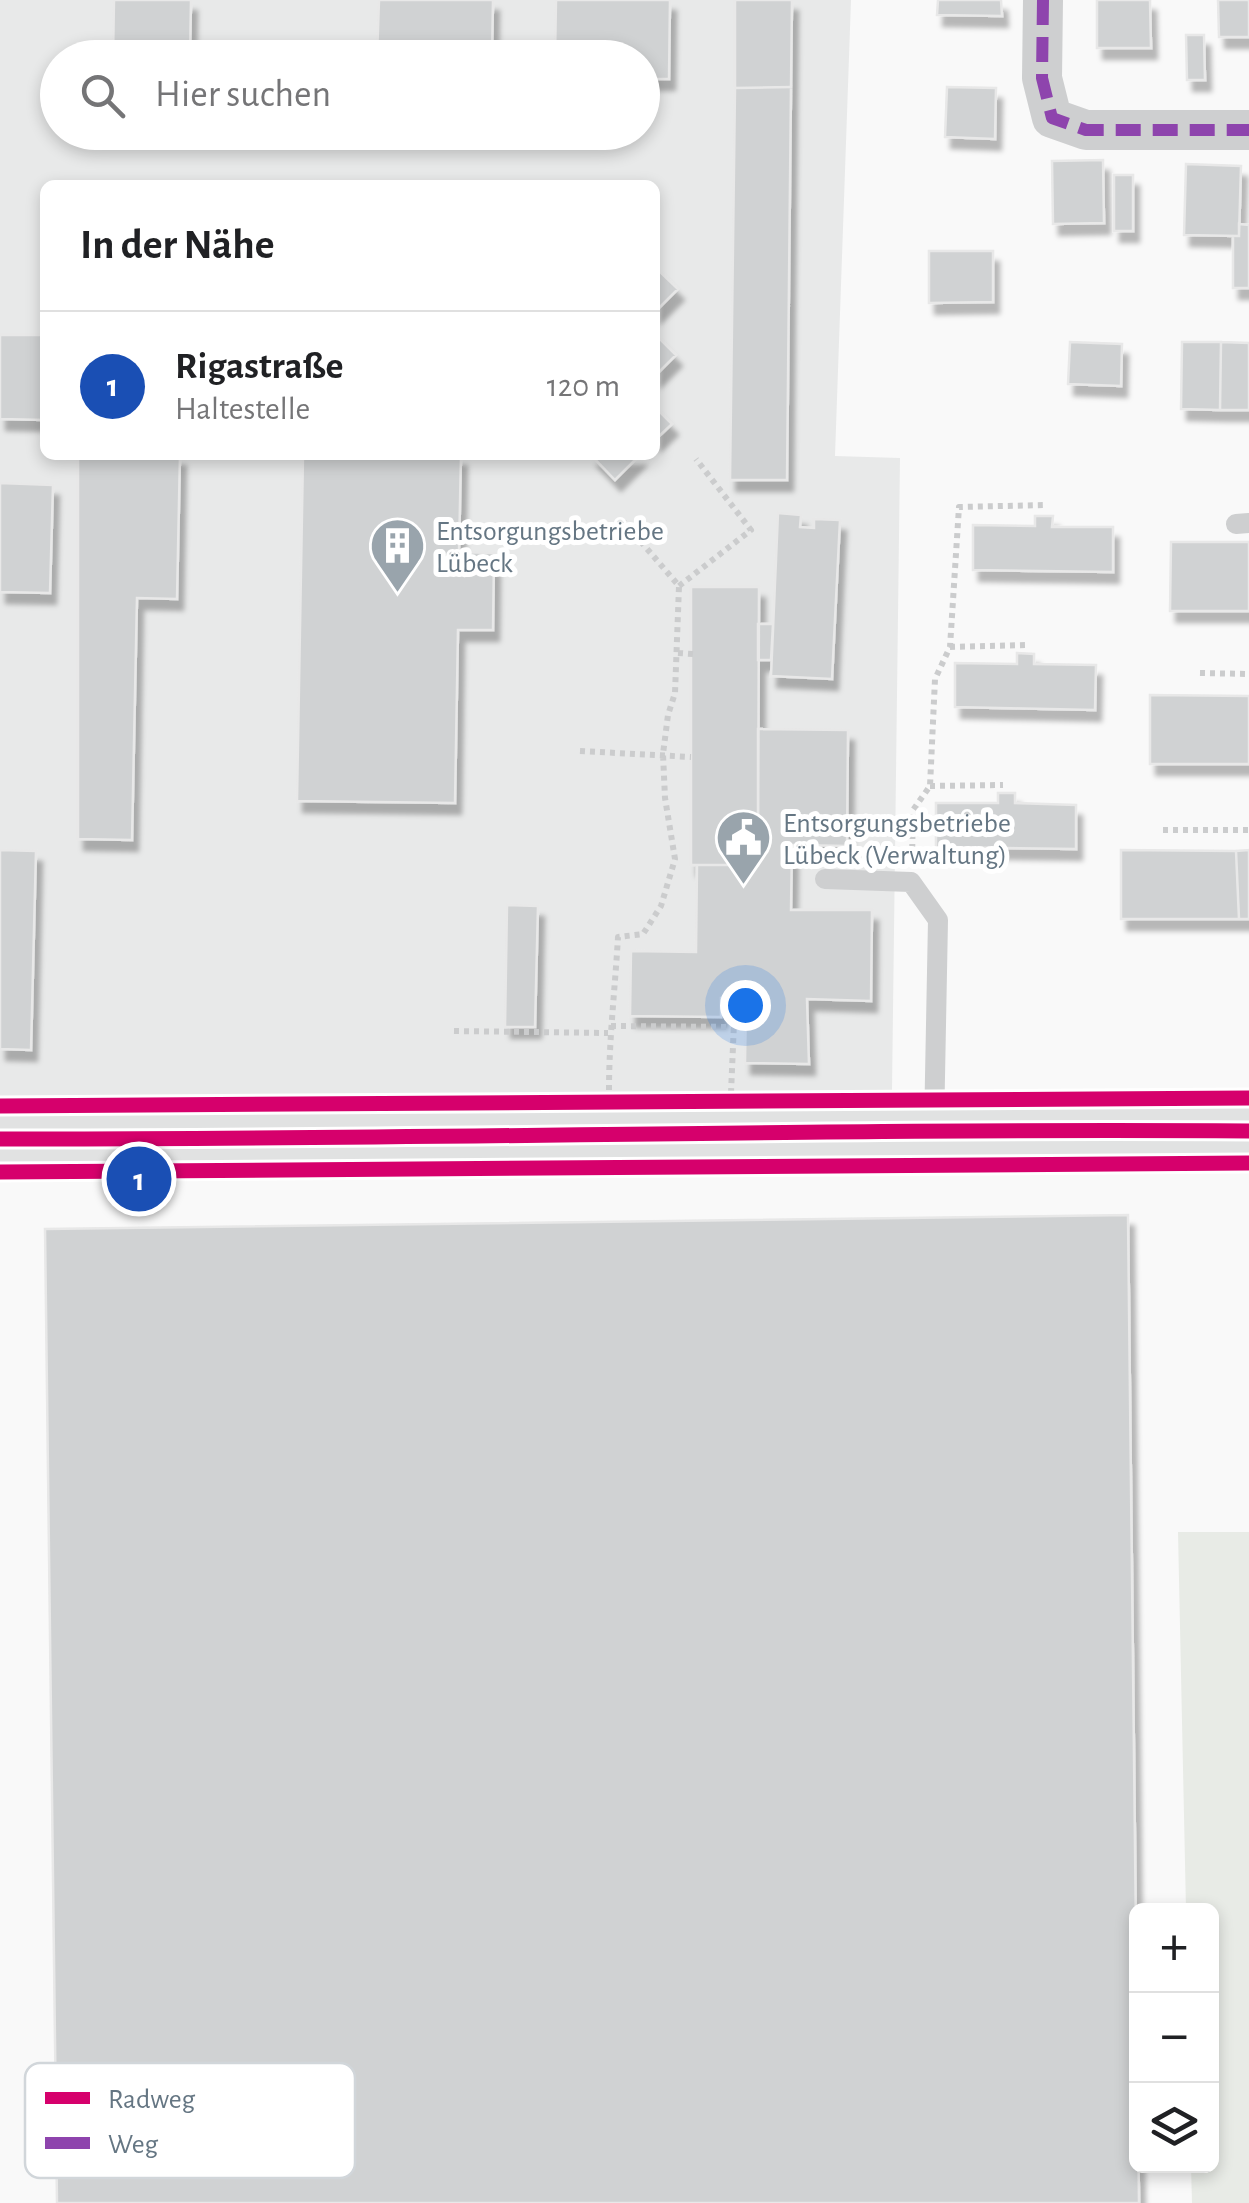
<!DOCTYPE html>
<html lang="de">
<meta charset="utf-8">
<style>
:root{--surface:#fff;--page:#f2f2f2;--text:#202124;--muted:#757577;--line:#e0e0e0;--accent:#565c61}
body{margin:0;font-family:"Alegreya Sans",sans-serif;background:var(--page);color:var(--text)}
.controls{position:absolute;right:30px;bottom:30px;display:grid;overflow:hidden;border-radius:15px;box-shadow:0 5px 15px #0003}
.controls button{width:90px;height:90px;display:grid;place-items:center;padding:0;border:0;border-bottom:2px solid var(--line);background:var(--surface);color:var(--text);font:50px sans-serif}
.you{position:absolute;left:745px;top:1005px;width:35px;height:35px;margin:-25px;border:8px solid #fff;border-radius:50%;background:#1a73e8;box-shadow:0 0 0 15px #1a73e833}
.badge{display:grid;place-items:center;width:65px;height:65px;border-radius:50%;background:var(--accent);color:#fff;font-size:32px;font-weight:700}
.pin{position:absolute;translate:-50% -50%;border:5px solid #fff;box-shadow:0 2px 10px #0006}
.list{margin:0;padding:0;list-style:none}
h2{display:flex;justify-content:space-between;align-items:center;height:130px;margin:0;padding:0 40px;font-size:42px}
h2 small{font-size:32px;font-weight:400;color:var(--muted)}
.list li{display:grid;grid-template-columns:65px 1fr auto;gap:30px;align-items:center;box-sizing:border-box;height:150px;padding:0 40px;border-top:2px solid var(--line)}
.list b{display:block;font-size:38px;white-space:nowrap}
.list p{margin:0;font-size:32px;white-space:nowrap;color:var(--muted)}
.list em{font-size:32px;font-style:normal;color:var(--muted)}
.icon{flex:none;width:55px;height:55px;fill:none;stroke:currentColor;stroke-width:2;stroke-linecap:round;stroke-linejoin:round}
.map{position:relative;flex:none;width:1249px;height:2203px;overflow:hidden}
.search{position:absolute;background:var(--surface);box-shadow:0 5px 15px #0003;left:40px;top:40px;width:620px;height:110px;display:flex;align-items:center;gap:25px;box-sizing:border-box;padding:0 35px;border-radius:55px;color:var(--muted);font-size:38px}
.panel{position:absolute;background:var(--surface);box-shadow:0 5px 15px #0003;left:40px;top:180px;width:620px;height:280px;border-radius:15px}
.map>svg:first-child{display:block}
.built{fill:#e8e9e9;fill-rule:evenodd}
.green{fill:#e8ebe6}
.building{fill:#d0d2d3;stroke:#e8e8e8;stroke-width:2.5;filter:url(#shadow)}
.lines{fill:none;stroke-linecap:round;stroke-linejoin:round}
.secondary-casing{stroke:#d5d6d7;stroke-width:58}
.path{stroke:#cbcccd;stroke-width:6;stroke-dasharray:5 5;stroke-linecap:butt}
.lane{stroke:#cecfd0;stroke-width:20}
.street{stroke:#cecfd0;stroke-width:40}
.secondary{stroke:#e1e2e2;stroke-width:55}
.quiet{stroke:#8e44ad;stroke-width:12;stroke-dasharray:25 12;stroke-linecap:butt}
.cycleway-casing{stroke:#fff;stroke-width:21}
.cycleway{stroke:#d6006c;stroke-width:15}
.labels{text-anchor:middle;stroke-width:10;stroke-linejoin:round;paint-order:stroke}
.poi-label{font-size:28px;fill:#657683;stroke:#fff;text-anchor:start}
.key{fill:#fff;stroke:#d1d6da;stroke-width:2.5}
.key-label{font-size:28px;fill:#657683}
</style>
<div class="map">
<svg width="1249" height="2203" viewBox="0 0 1249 2203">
<defs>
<filter id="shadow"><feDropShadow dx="6" dy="11" stdDeviation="2.5" flood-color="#0004"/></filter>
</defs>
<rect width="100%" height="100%" fill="#f9f9f9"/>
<path class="built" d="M0,0H851L835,456L900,458L892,1090L0,1098ZM58,58H642V132H58ZM45,185H655V455H45Z"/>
<path class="green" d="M1178,1532H1249V2203H1192L1191,2166H1212V1910H1186Z"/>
<path class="building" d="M114,0H191L190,58H113Z
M379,0H493L492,58H377Z
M556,0H670L669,79H642V58H555Z
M735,0H792L791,87L735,88Z
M938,0H1001L1002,16L937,15Z
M1097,0H1150L1151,48H1097Z
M1218,0H1249V37H1219Z
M1186,35H1204L1205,80H1187Z
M791,87L787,480H730L735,88Z
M947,87L996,88L995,139L945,137Z
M1103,160L1104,223L1053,224L1052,161Z
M1186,164L1241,166L1239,236L1184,235Z
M1114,175H1133V231H1114Z
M307,181L431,183V185H307Z
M1239,224L1249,225V288H1233V236H1239Z
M929,251H993V302L929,303Z
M655,267L678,289L655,312Z
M655,334L676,355L655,376Z
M0,335H45V420L0,419Z
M1070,342L1122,344L1121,386L1068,384Z
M1182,342H1221L1220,410L1181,409Z
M1221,342L1249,343V410H1220Z
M655,407L672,424L655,440Z
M78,455H180L177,599L137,598L132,840L78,839Z
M303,455H461L459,552L494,553V559L493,630H458L455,803L297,801Z
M591,455H640L615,480Z
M0,483L53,485L50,593L0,592Z
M778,513L801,515L800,527L814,528V519L840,520L832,679L771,676Z
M1035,516H1053L1052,527H1113V572L973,570V525L1035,526Z
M1171,542H1249V611H1170Z
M691,587H759L758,865H691Z
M758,624H773L771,660H758Z
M1017,653L1034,654V664L1096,665L1095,710L955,707V663L1017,664Z
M1150,695L1249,696V764H1150Z
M758,729L848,730L847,846L792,845L791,910H872L871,1001L807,999L809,1064L745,1063L746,999L721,998V1017L630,1016L631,951L696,952L697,865H758Z
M998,793H1015V803L1076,805V849L936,847V803H998Z
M0,850L36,851L31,1050L0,1049Z
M1121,850L1236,851L1239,919H1121Z
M1249,850V919H1239L1236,851Z
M507,905L538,906L535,1027H505Z
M1128,1215L1139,2203H57L45,1229Z"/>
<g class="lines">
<defs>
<path id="secondary" d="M0,1139C416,1140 833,1128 1249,1131"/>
</defs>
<use href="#secondary" class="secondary-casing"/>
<path class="path" d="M679,586L751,530L696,459
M950,647L1028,645
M678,653L693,654
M1200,673L1249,674
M580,751L691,757
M930,786L1003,785
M1163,830H1249
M912,859L913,810L930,786L935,679L950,647L959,507L1046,505
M611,1026L734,1027
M454,1031L608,1033
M609,1090C609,1039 615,989 618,937L643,934L661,906L675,859L665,798L663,754L668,715L675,693L679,586L624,522
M731,1093L735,999"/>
<path class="lane" d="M1236,524L1249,523
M825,879L911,882L938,920L934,1129"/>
<path class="street" d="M1043,0L1042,78L1052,118L1086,130H1249"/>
<use href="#secondary" class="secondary"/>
<path class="quiet" d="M1043,0L1042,78L1052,118L1086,130H1249"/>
<defs>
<path id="cycleway" d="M0,1106L1249,1098
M0,1139C416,1140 833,1128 1249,1131
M0,1172L1249,1163"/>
</defs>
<use href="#cycleway" class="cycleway-casing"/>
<use href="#cycleway" class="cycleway"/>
</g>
<defs>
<symbol id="building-pin" viewBox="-11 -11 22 30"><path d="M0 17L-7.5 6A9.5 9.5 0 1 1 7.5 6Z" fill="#99a4ac" stroke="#fff"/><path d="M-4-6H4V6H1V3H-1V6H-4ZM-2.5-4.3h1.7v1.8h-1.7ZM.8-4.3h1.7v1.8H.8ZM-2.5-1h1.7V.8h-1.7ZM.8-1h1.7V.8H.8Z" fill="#fff"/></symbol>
<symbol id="civic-pin" viewBox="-11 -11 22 30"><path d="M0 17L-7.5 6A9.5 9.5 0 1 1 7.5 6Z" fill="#99a4ac" stroke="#fff"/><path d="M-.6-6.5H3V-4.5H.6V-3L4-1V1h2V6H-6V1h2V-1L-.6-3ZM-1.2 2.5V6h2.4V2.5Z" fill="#fff"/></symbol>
</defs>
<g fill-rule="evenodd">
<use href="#building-pin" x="366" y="514" width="63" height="86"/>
<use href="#civic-pin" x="712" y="806" width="63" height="86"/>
</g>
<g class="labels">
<g class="poi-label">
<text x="436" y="540">Entsorgungsbetriebe<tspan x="436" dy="32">Lübeck</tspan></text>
<text x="783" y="832">Entsorgungsbetriebe<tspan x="783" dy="32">Lübeck (Verwaltung)</tspan></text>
</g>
</g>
<rect x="25" y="2063" width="330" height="115" rx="15" class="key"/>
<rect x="45" y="2092" width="45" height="12" fill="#d6006c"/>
<rect x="45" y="2137" width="45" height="12" fill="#8e44ad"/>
<g class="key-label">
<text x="108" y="2108">Radweg</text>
<text x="108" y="2153">Weg</text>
</g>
</svg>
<div class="controls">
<button>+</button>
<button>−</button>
<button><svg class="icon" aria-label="layers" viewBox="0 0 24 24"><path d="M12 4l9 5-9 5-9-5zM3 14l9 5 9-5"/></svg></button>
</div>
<div class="you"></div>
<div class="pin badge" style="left:139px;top:1179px;background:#1a4fb4">1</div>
<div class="search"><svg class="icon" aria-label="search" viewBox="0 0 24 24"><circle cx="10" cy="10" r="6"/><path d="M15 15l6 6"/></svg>Hier suchen</div>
<section class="panel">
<h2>In der Nähe<small></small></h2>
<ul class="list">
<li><span class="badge" style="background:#1a4fb4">1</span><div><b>Rigastraße</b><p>Haltestelle</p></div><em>120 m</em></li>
</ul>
</section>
</div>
